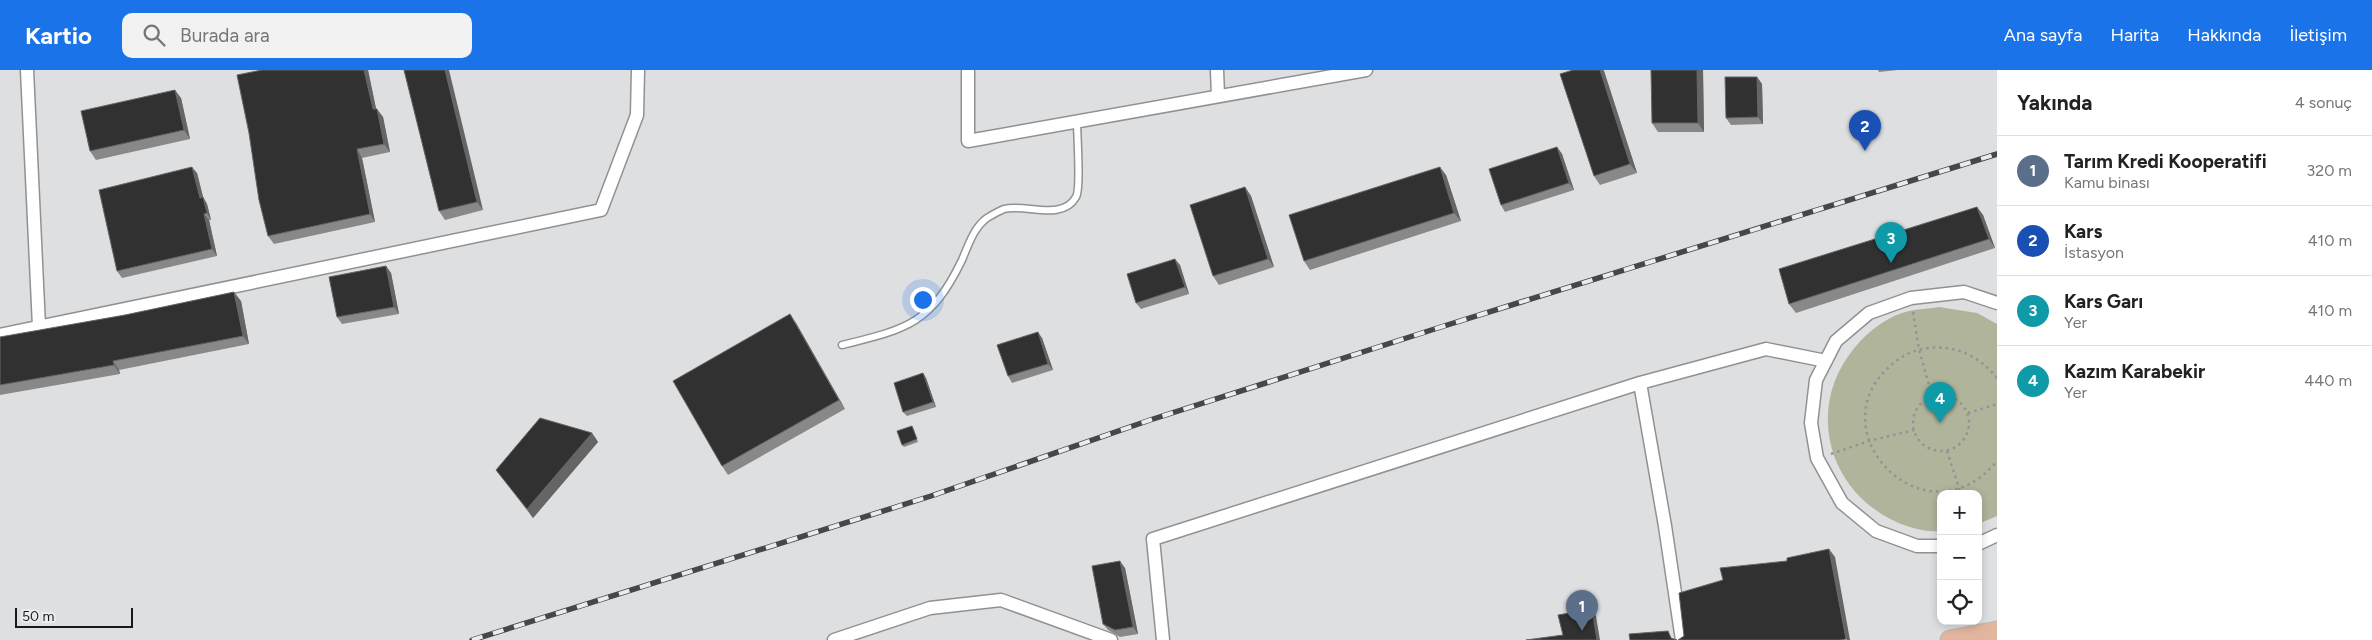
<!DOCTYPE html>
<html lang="tr">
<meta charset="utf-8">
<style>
:root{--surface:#fff;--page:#f2f2f2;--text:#222;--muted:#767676;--line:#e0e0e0;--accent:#1a73e8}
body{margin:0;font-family:Figtree,sans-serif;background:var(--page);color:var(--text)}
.controls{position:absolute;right:15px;bottom:15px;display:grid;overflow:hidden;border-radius:10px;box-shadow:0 2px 8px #0003}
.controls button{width:45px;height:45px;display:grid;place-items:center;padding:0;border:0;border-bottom:1px solid var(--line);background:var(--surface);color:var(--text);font:25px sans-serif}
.scale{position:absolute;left:15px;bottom:12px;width:118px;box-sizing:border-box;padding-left:5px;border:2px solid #19191a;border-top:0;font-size:14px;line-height:18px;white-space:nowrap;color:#19191a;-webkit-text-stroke:4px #ebeced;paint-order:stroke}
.you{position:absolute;left:922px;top:229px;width:18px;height:18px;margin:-12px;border:4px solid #fff;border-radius:50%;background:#1a73e8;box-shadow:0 0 0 8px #1a73e833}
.badge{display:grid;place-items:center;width:32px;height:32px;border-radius:50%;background:var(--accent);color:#fff;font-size:16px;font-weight:700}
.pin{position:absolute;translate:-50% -41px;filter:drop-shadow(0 1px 2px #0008)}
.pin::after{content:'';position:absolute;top:26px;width:18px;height:15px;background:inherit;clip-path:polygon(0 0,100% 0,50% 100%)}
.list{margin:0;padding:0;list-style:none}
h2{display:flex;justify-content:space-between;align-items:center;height:65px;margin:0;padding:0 20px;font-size:21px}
h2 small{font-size:16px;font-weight:400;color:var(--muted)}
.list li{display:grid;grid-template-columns:32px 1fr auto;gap:15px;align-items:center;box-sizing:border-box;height:70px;padding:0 20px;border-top:1px solid var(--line)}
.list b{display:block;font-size:19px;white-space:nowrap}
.list p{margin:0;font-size:16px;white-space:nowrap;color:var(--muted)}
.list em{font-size:16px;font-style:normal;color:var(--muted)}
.icon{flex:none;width:28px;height:28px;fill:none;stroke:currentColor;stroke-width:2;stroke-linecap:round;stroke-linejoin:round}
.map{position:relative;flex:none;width:1997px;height:570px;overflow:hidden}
header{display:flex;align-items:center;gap:30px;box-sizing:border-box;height:70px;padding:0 25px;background:var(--accent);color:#fff}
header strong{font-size:24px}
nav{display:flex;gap:28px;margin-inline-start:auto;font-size:18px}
.search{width:350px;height:45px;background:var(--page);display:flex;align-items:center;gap:12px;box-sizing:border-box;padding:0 18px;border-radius:10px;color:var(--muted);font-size:19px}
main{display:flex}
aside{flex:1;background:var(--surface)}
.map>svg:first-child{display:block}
.green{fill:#b0b49b}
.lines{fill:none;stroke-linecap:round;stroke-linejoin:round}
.lane-casing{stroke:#909192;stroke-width:9}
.street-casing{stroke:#909192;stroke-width:15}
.primary-casing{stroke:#bababa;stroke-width:21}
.path{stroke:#939394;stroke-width:2.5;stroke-dasharray:2.5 4;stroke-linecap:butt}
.lane{stroke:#fff;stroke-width:6}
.street{stroke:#fff;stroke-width:12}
.primary{stroke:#e2b59e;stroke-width:19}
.rail-casing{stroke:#464748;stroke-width:5.5}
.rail{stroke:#ebeced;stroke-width:4;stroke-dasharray:11;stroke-linecap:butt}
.wall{fill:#888889}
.shaded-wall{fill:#656566}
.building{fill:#313132;stroke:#656566}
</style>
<header>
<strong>Kartio</strong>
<div class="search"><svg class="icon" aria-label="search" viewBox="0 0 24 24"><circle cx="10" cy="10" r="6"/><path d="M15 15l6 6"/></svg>Burada ara</div>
<nav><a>Ana sayfa</a><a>Harita</a><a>Hakkında</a><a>İletişim</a></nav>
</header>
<main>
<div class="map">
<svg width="1997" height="570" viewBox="0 0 1997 570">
<rect width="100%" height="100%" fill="#dedfe0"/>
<path class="green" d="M1939,237L1977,243L1997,254V446L1978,454V424H1941V461C1920,463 1897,454 1880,443C1822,405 1810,329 1856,276C1868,262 1884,249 1902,243C1913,239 1927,239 1939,237Z"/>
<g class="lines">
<defs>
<path id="lane" d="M842,275C907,259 931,254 962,190C968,176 974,157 987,148C992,145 999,141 1004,139C1024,133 1062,152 1076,127C1081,119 1077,65 1077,51"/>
<path id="street" d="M27,0L39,257
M968,0V71L1366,0
M1217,0L1218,26
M0,265L601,140L637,45L638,0
M1640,313L1665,456L1682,570
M1978,474L1997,465
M1941,476H1917L1876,461L1842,433L1817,388L1811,353L1816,310L1836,271L1869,243L1911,228L1964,222L1997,233
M834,570L930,538L1001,530L1111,570
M1163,570L1153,469L1640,313L1766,279L1826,291"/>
<path id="primary" d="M1950,570L1997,561"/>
</defs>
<use href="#lane" class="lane-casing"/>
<use href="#street" class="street-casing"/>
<use href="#primary" class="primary-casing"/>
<path class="path" d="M1913,242L1919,279L1932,326
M1997,308C1979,286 1956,275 1928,278C1912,280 1899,287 1888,298C1817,364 1927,476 1997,391
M1913 353a28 28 0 1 1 56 0a28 28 0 1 1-56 0Z
M1968,343L1997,334
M1947,381L1961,424
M1831,384L1869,371L1914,360"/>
<use href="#lane" class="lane"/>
<use href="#street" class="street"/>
<use href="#primary" class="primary"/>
<defs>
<path id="rail" d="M472,570L931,426L1150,350L1444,256L1997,84"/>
</defs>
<use href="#rail" class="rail-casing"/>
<use href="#rail" class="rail"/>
</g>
<path class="wall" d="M368,0L376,39L383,47L390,82L362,88L375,152L274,174L268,166Z
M404,0L483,140L445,150L439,141Z
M1573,0H1603L1604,1L1637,103L1600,115L1594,106Z
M1703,0L1704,62H1658L1652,53Z
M1878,0H1898L1879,2Z
M1757,7L1762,14L1763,54L1731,55L1726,48Z
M181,28L190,69L96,90L90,81Z
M1557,77L1562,84L1574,120L1505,142L1501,135Z
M197,103L203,127L207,134L211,150H209L217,186L122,208L117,201Z
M1446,105L1461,151L1310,200L1304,191Z
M1245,117L1251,126L1274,197L1219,215L1213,206Z
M1977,137L1983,145L1995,178L1796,243L1789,234Z
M1180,195L1189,224L1141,239L1136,233Z
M386,196L391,203L399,244L342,254L337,247Z
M241,231L249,274L119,300L120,304L0,325V267Z
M796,253L845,339L728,405L722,396Z
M1042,268L1053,300L1012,313L1008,306Z
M923,303L926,308L936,337L907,346L903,342Z
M913,358L918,372L904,377L902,375Z
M592,363L598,372L533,448L496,400Z
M1125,498L1138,564L1120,567L1108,560L1103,554Z"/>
<path class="shaded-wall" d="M364,0H368L378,48L373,39Z
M445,0H449L483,140L477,132Z
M1600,0H1603L1604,1L1637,103L1630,94Z
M1697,0H1703L1704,62L1698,53Z
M1757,7L1762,14L1763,54L1758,47Z
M175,20L181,28L190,69L184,60Z
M377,39L383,47L390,82L384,74Z
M1557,77L1562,84L1574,120L1569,113Z
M357,79L362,88L375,152L370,144Z
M192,97L197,103L203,127L207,134L211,150L207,143L200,128Z
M1440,97L1446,105L1461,151L1454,143Z
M1245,117L1251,126L1274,197L1268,189Z
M1977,137L1983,145L1995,178L1989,169Z
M204,144L209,150L217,186L212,179Z
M1175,189L1180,195L1189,224L1185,217Z
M386,196L391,203L399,244L394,237Z
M234,222L241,231L249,274L243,266Z
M790,244L796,253L845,339L839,330Z
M1038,262L1042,268L1053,300L1048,294Z
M113,291L119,300L120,304L114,295Z
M923,303L926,308L936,337L933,332Z
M592,363L598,372L533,448L527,439Z
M1829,479L1835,487L1850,570H1847L1846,569Z
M1120,491L1125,498L1138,564L1133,557Z
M1592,539L1596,546L1600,570H1597Z"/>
<path class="building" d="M262,0H364L373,39H377L384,74L357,79L370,144L268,166L259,130L249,63L237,5Z
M404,0H445L477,132L439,141Z
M1573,0H1600L1630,94L1594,106L1560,4Z
M1651,0H1697L1698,53H1652Z
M1725,7H1757L1758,47L1726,48Z
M175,20L184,60L90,81L81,41Z
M1557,77L1569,113L1501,135L1489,99Z
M192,97L200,128L203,127L207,143L204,144L212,179L117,201L99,120Z
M1440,97L1454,143L1304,191L1289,145Z
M1245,117L1268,189L1213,206L1190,135Z
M1977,137L1989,169L1789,234L1779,199Z
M1175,189L1185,217L1136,233L1127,204Z
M386,196L394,237L337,247L329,207Z
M234,222L243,266L113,291L114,295L0,315V267L125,245Z
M790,244L839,330L722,396L673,311Z
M1038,262L1048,294L1008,306L997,275Z
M923,303L933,332L903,342L894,313Z
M540,348L592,363L527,439L496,400Z
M912,356L917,369L902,375L897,361Z
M1829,479L1846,569L1840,570H1678L1684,566L1679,523L1723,510L1720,498L1787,491V488Z
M1120,491L1133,557L1115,560L1103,554L1092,496Z
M1592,539L1597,570H1526L1563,565L1558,545Z
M1668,561L1671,568L1677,570H1630L1629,564Z"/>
</svg>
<div class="controls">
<button>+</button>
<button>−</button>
<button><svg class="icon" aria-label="locate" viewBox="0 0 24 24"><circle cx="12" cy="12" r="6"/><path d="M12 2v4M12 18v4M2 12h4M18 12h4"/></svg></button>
</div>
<div class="scale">50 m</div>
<div class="you"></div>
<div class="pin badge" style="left:1582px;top:561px;background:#5c6f8a">1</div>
<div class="pin badge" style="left:1865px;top:81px;background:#1a4fb4">2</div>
<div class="pin badge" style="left:1891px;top:193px;background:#0f9aa8">3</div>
<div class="pin badge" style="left:1940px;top:353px;background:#0f9aa8">4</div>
</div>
<aside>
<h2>Yakında<small>4 sonuç</small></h2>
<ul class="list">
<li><span class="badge" style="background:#5c6f8a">1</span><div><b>Tarım Kredi Kooperatifi</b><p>Kamu binası</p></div><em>320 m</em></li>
<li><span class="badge" style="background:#1a4fb4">2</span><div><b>Kars</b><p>İstasyon</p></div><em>410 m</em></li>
<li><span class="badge" style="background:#0f9aa8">3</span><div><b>Kars Garı</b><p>Yer</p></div><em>410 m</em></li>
<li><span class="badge" style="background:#0f9aa8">4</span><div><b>Kazım Karabekir</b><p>Yer</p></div><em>440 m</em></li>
</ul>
</aside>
</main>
